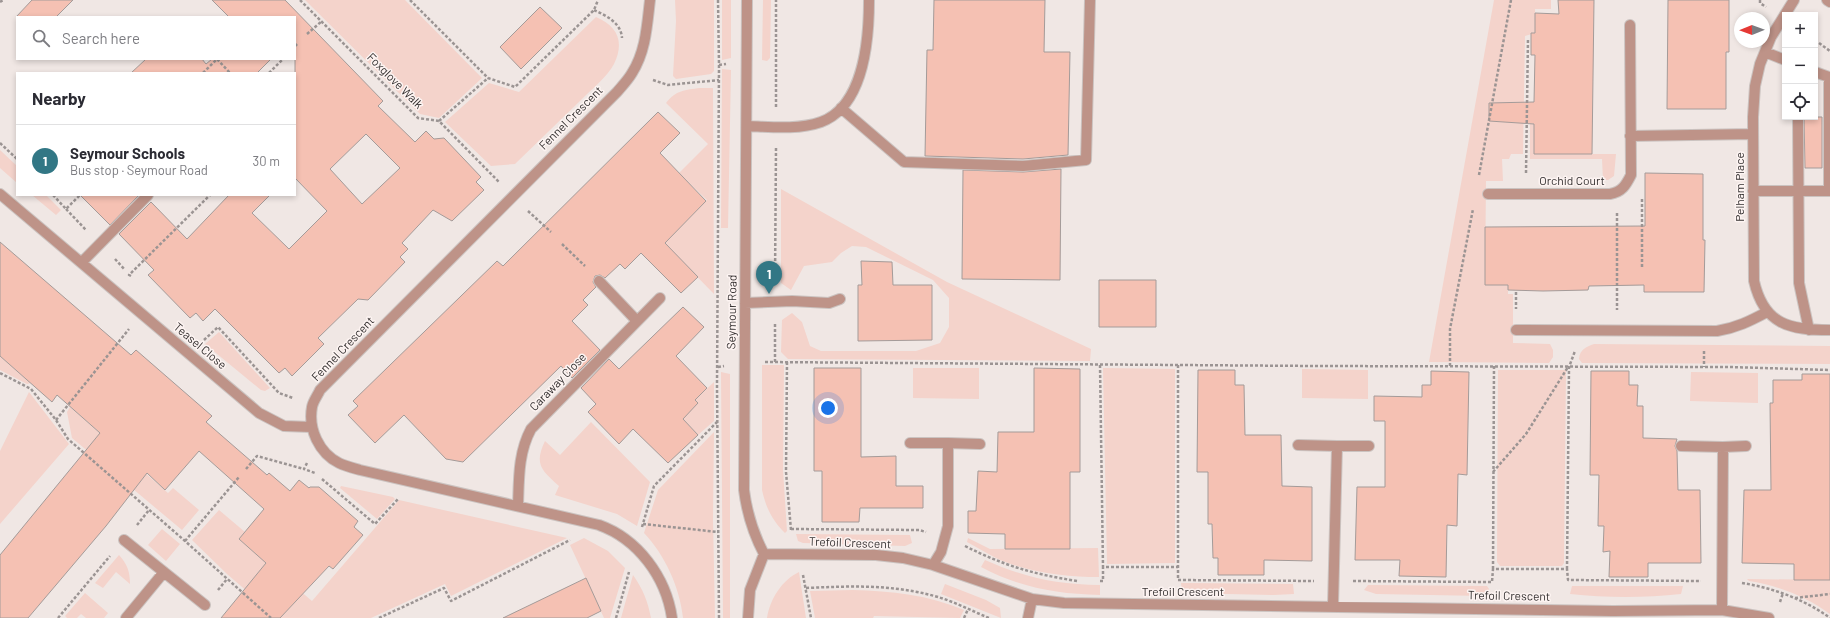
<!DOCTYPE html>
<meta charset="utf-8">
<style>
:root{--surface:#fff;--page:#f2f2f3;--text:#2b2b33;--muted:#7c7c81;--line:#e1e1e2;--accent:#327785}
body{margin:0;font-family:Barlow,sans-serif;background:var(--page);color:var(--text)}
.controls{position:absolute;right:12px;top:12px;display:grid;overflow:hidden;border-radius:0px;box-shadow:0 2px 6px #0003}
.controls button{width:36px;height:36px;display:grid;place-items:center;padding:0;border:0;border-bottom:1px solid var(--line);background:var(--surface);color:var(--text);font:20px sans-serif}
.compass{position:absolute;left:1734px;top:12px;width:36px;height:36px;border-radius:50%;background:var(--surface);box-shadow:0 2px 6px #0003;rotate:269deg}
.you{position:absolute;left:828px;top:408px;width:14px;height:14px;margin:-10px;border:3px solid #fff;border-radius:50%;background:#1a73e8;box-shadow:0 0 0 6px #1a73e833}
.badge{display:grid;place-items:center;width:26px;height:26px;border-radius:50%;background:var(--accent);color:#fff;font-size:13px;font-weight:700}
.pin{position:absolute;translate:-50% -33px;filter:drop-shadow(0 1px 2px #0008)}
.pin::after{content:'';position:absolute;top:21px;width:14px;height:12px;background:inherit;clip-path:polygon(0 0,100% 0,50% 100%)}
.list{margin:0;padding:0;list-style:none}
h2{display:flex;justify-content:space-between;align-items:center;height:52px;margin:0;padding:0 16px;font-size:17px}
h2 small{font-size:13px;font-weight:400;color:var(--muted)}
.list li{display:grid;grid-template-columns:26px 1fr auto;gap:12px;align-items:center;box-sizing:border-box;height:72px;padding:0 16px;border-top:1px solid var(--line)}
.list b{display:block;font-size:15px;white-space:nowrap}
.list p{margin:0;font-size:13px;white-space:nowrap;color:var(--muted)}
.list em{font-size:13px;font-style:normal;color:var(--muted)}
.icon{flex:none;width:22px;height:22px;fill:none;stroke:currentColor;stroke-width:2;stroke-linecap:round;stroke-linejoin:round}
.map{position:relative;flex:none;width:1830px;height:618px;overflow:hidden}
.search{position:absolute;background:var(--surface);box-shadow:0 2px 6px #0003;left:16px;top:16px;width:280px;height:44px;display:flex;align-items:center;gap:10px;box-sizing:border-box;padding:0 14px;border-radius:0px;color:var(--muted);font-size:15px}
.panel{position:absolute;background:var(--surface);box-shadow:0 2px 6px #0003;left:16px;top:72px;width:280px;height:124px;border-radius:0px}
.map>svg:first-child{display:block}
.green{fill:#f4d3cb}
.building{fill:#f5c1b3;stroke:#a49b99;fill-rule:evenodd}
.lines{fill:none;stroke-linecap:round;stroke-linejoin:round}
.minor-casing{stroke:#cbc3c0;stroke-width:12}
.path{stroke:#9b9493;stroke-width:2.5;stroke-dasharray:3 2;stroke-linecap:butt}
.minor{stroke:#be9388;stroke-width:10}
.labels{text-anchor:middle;stroke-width:3;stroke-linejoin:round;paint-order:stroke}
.street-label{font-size:12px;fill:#353131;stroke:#fdf4f2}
</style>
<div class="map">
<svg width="1830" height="618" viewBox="0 0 1830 618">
<rect width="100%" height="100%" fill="#f0e7e4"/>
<path class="green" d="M305,0H405L482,78L439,118L420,114Z
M675,0H714V71L711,74L676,79L673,76L676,21Z
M722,0H731V58L722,60Z
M763,0H771L770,58L767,61L762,60Z
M1494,0H1551V9H1535V33L1525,36L1523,154H1511L1509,159H1502L1503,181H1486L1485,284L1508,285V294H1513V343L1550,344L1553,350V357L1549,363L1429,362Z
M596,17C617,26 625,41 614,64C608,76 591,90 581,100C559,121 537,143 515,164L491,166L445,122L489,83L519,92Z
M722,69L731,70L728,228H721Z
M700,88H713L714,294L664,243L707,200L679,173L708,144L666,103C676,90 685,90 700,88Z
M1530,124H1534V154H1616L1614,176L1608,180H1603L1602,159H1530Z
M0,150L17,166V183L0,168Z
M781,189L947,282L1091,349L1090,361L788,359L781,352L782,320L792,313L802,322L810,346L821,351H916L940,343L949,327V298L933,280L866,247L852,246L841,253L832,262L804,266L791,290L781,283Z
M32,195H46L61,210L56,215Z
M219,332L270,388L265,391L261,390L205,344Z
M1594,344L1830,346V364L1582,363L1579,359C1580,349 1586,347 1594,344Z
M0,356L31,383L27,384L0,370Z
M762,365H784L783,470L787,531L785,533C772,520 766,508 762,490Z
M913,368H979V399L913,398Z
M1103,368L1175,369V563L1107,564Z
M1302,369L1368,370V399L1302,398Z
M1498,370H1566L1564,563L1562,566H1500L1497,562Z
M721,372L730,374V618H723Z
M1691,372L1758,373V403L1690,401Z
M714,382V421L698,435L680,416L698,403L695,400Z
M29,392L69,444L0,524V451Z
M70,407L168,493L173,488L199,510L182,530L72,438L67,412Z
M591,422L650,482L637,526L617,514L555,495L559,486C541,470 534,464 545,441L560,455Z
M714,432L713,520L715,618H683C680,588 665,555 644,533L658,490Z
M341,486L393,497L395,499L377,519L340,488Z
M399,500L567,538L451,596L445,584L371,618H278L227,574L192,540L219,510L245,532L239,539L312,601Z
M162,529L180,544L166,561L148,545Z
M796,534L910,535L912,543L905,546L803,543L798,541Z
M584,538L608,551L625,568L610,618H604L570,545Z
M968,538L990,549L1098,548L1099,577C1066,577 1024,572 994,557C985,552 976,547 967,542Z
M119,555C127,564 130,571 130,584L116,572L103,588L95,583Z
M985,560C1023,577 1057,585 1100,585V595C1056,594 1021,588 981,567Z
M799,572L806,618H767C770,599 782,580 799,572Z
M633,575C643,589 648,602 651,618H621Z
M1747,579L1830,580V614C1807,597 1777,585 1749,581Z
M1181,583L1293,584L1294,594L1274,595L1182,593Z
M945,584L986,600L1000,608L1001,618L941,594Z
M1368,585L1487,586L1489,589L1488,593L1484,596L1376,594L1364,590Z
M1572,586H1683L1681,594C1645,598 1606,598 1570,594Z
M853,590C891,591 929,595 964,610L960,618L874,616L873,618H815L810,591Z
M85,593L108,613L104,618H86L81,614L77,618H67L65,616Z"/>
<path class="building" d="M32,0H73L56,17L17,18L16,17Z
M212,0H285L383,101L378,106L415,142L426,131L434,139L444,138L481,177L476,182L484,190L452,221L433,210L402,243L408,249L400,257L405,262L368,300L358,299L318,338L324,344L292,376L285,368L279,373L215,309L203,321L196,313L190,318L148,275L154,270L119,234L151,202L187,239L229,195H270L252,213L289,249L327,211L295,178V17H229ZM366,134L400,168L362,204L330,169Z
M934,0H1045L1044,52H1070L1068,155L1023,159L925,156L927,50H933Z
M1558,0H1594L1592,154H1534V124L1489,121V103L1534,102L1535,55H1531V33H1535V13L1559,14Z
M1668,0H1729V52H1726V109H1667Z
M540,7L562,28L521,69L500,47Z
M146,59H202L206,64L212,59H271L257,73H131Z
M658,112L680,133L660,153L706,201L665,243L698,277L681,293L641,253L625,269L620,264L605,278L600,275L595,276L593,282L596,287L583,300L588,305L572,321L600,350L572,378L561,366L463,462L446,459L404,415L375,443L348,415L358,406L353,401L497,261L503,266Z
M1804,117H1822V168H1805Z
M1061,169L1060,280L962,279L963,170L1023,172Z
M1645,173L1703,174V240H1705L1704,292H1644V285L1589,286L1588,290L1543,291L1508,290V285H1485V227L1645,226Z
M80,195H139L110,225Z
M0,242L131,355L136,350L212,416L206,422L267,475L269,473L290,491L299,480L309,488L310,487H319L358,521L354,527L363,535L333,569L329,566L280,618H221L266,563L239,539L264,509L199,451L165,490L147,473L106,526L28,618H0V555L100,433L57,395L52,402L0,356Z
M861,261L892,262L893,285H932V340L858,341V285H862Z
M1099,280H1156V327H1099Z
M683,307L704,327L676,356L707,388L695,400L698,403L683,419L698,435L668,463L633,429L619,444L588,412L596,404L581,388L609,359L619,369Z
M814,368H861V457L896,456V486H923V508H860L859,522H822V471H814Z
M1034,368L1080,369V472H1070V549H1005V534L968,533V511H976L978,471L997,472L998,432H1034Z
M1198,370H1235V385H1244L1245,435H1281L1282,486L1312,487V561L1264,560V575H1218V558H1213L1212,524H1208V472H1197Z
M1431,371L1469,372L1467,475L1458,474L1457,526L1447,525L1446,577L1399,576L1400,560H1355L1357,487H1385V421H1374V396L1422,397V385H1431Z
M1591,371H1629V385H1638L1637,406H1643V438L1677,439L1675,446L1677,451L1678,490H1700L1701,563H1648V577H1609L1610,551L1603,552L1604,526H1598L1599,475H1590Z
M1802,374H1830V580H1794V564L1742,563L1744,490H1771L1770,403H1773V380H1802Z
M586,578L601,611L587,618H503Z"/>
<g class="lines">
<defs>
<path id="minor" d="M650,0C647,25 646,51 632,73C628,80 622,86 617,92L320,390C318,395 313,401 312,407C308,429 319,453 339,463C345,466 353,468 360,470L599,525C638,539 666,577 672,618
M747,0L744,490C747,514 753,533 764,554L750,590L748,618
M1794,0L1771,37L1760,64L1755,86L1753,117L1754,281C1764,325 1790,330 1830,330
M1827,0L1830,2
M1765,52L1785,60
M841,108L904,162L1023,166L1086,160L1090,0
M1798,117L1799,283L1809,330
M747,126C771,127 798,130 821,122C864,106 869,39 869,0
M1630,136L1753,134
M1753,191H1829V77L1815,72
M0,194L259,413L284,426L311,427
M1488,194H1610C1622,192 1626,185 1631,175L1630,25
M82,262L148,195
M599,281L637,321
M745,303L792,301L829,303L840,299
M1516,330L1717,331C1736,328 1750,321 1767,312
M910,443H948V526L941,552L933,565
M948,443L980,444
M1298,445L1337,446L1333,606
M1337,446H1369
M1681,446L1723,447L1722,610
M1723,447L1746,446
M518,506C519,479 518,453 531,429L660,298
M124,540L205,605
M764,554L876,555L903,558L933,565L1032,599L1064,603L1613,611L1722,610L1769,618
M126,618L164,572
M1028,618L1032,599"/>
</defs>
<use href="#minor" class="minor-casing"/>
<path class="path" d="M300,0L418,118L439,121L499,182
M410,0L488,78L515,87L594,10L598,0
M718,0L719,65L726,64
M1760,0V3L1766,7
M0,2L3,0
M594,10C607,16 621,23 622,38
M307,34L322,21
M1815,40L1830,51
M295,46L297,44
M719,65L717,385L719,618
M203,73L217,59L230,73
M269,73L283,59
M653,80L668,85L719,80
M776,107V0
M439,121L488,78
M0,143L17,159
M1526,173L1528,38
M1479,175L1511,0
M53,195L66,209L80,195
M66,209L86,230
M528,211L551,232
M1617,213V310
M562,244L585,266
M115,259L125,270
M1642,267V199
M131,276L129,275L210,195
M775,281L776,148
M1516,292V309
M204,340L218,327L279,393L293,398
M1704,351V367
M765,362L1316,366L1730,367L1830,370
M775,362V322
M787,362L786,472L791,530
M1100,365L1103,567
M1178,365V567
M1450,366V329L1473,209
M718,367L724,366
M0,373L31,389L56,420L68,439L185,541L271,618
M56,420L129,329
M307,463L304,469L315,473
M246,469L257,456L304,469
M1493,472L1526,434L1568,367
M322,479L375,524L398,499
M643,524L718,532
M137,525L149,510
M642,527L654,486L717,422
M791,529L919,530L926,532
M185,541L239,477
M965,546C1005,566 1033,574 1077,581
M1493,569L1494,366
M1567,569L1569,367L1575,351
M803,575L811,618
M1100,581H1103V567H1178V580L1314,581
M1353,581L1492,582L1493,569H1567L1568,580L1701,581
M1742,583C1773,588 1804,599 1830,618
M806,588C852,586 893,584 938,597C955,602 972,611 989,618
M218,590L227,579
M1795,598L1830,594
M1780,602L1783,593
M58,618L110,556
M379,618L444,588L451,601L570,540
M616,618L629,572
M964,618L968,609"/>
<use href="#minor" class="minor"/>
</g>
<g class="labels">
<g class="street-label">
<text transform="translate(395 81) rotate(45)" y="4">Foxglove Walk</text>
<text transform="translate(571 118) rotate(-45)" y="4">Fennel Crescent</text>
<text x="1572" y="185">Orchid Court</text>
<text transform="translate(1740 187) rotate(-90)" y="4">Pelham Place</text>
<text transform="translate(732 312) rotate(-89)" y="4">Seymour Road</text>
<text transform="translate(200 346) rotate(40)" y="4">Teasel Close</text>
<text transform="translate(343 349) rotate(-46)" y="4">Fennel Crescent</text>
<text transform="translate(558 382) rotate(-46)" y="4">Caraway Close</text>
<text transform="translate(850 543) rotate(2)" y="4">Trefoil Crescent</text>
<text x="1183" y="596">Trefoil Crescent</text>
<text transform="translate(1509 596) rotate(1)" y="4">Trefoil Crescent</text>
</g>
</g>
</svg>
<div class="controls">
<button>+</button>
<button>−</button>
<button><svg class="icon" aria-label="locate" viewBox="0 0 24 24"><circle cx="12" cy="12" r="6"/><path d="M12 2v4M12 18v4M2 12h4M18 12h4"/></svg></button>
</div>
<svg class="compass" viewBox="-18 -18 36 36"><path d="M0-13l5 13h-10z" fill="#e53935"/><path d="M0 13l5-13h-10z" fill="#7c7c81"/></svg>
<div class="you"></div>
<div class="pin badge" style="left:769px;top:294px">1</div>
<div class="search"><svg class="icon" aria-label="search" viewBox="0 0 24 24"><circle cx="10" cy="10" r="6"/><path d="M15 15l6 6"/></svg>Search here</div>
<section class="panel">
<h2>Nearby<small></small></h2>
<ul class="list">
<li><span class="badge">1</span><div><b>Seymour Schools</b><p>Bus stop · Seymour Road</p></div><em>30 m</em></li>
</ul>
</section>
</div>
